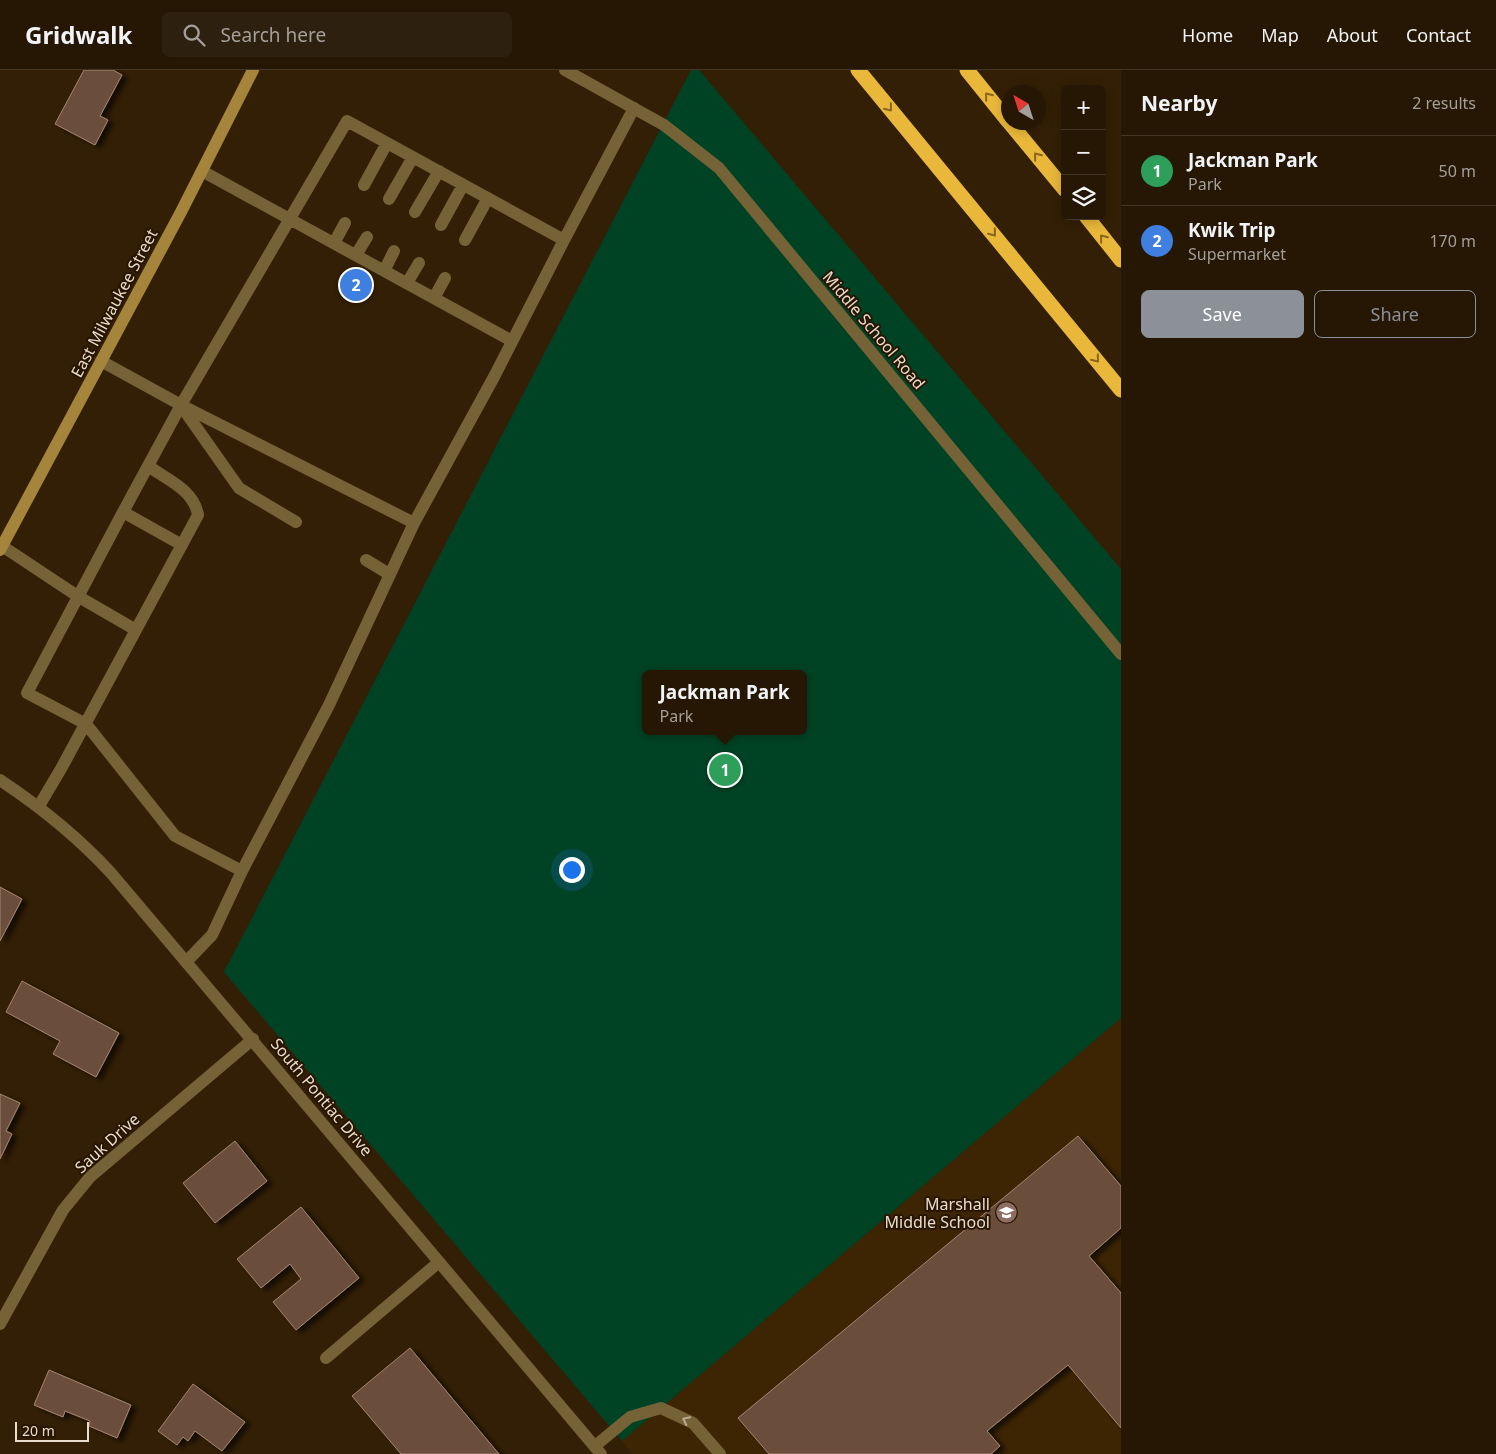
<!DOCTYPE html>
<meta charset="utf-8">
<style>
:root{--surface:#261704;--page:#2e200e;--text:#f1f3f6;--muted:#a49f9a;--line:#423626;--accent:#8c9099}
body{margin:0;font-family:"Noto Sans",sans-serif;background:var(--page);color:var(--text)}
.controls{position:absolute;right:15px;top:15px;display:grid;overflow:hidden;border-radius:8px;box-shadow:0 2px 12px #0003}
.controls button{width:45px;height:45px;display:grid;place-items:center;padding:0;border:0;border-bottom:1px solid var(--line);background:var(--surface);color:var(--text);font:25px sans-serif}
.compass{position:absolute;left:1001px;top:15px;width:45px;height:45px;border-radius:50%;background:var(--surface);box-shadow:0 2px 12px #0003;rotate:321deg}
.scale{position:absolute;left:15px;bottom:12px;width:74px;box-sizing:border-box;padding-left:5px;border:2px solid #e9dccd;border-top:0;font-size:14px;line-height:18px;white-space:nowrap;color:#e9dccd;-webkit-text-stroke:4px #281500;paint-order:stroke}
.you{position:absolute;left:571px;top:799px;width:18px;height:18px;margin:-12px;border:4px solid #fff;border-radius:50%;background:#1a73e8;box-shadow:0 0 0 8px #1a73e833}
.badge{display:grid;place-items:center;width:32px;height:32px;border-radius:50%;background:var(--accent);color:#fff;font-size:16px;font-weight:700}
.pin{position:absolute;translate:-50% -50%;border:2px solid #fff;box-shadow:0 1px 5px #0006}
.popup{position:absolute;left:642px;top:600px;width:165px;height:65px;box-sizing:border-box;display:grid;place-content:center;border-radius:8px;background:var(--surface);filter:drop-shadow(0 1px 4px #0005);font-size:16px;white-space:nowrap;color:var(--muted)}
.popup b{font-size:19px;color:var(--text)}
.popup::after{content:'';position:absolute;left:50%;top:100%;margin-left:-10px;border:10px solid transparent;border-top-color:var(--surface)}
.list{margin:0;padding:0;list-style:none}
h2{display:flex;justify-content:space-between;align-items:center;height:65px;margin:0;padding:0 20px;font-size:21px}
h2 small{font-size:16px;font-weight:400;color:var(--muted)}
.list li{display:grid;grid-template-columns:32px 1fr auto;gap:15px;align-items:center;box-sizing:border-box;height:70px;padding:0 20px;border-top:1px solid var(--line)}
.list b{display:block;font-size:19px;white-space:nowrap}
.list p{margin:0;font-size:16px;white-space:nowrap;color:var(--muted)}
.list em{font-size:16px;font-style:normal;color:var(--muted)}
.actions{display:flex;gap:10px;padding:15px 20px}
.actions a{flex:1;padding:11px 0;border:1px solid var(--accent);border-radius:8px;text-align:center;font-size:18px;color:var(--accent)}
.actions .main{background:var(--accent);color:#fff}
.icon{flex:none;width:28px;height:28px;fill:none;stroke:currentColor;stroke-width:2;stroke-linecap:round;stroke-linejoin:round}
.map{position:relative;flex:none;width:1121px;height:1384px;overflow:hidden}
header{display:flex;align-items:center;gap:30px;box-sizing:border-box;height:70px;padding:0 25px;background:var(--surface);border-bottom:1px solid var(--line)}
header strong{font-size:24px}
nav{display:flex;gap:28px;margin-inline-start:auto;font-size:18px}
.search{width:350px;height:45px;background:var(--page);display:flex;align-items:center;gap:12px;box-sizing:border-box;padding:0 18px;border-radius:8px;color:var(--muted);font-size:19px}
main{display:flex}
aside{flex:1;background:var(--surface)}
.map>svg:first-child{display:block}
.built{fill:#3d2503}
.green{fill:#004324;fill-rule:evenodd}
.building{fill:#6a4e3a;stroke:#a48570;filter:url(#shadow)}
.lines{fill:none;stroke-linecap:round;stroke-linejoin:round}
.service{stroke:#756236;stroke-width:12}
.minor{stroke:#756236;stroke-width:12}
.tertiary{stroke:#756236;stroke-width:12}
.secondary{stroke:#a4853b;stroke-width:12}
.motorway{stroke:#e9b83a;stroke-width:15}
.oneway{stroke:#88661d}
.oneway2{stroke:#bbab91}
.labels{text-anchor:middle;stroke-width:4;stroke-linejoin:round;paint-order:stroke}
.street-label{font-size:16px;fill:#e9dccd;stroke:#281500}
.poi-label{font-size:16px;fill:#e9dccd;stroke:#281500;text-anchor:end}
</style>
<header>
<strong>Gridwalk</strong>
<div class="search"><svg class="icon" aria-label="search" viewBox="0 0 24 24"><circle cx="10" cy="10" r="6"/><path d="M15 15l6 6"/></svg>Search here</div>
<nav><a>Home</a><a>Map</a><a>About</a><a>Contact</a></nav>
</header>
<main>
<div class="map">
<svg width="1121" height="1384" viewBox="0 0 1121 1384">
<defs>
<filter id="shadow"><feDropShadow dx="5.5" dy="3" stdDeviation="2.5" flood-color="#0009"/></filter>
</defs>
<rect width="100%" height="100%" fill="#331f05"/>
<path class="built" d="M1121,948V1384H632L622,1371Z"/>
<path class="green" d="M691,0H699L1121,499V948L622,1371L224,902ZM646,604H804V661H646Z"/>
<path class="building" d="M84,0H113L122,5L100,46L108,50L95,75L55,54Z
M0,817L22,829L0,871Z
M22,911L119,963L96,1007L53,984L60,971L6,942Z
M0,1024L20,1033L6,1061L12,1064L0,1089Z
M1078,1066L1121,1116V1158L1089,1186L1121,1223V1358L1068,1295L987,1361L1000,1376L991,1384H769L738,1348Z
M235,1071L267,1111L215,1153L183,1113Z
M301,1137L359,1208L296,1260L273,1232L301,1209L290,1194L261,1218L237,1189Z
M410,1278L499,1384H401L352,1326Z
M49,1300L131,1335L117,1368L89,1356L90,1351L65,1341L63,1347L34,1335Z
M193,1314L245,1352L222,1381L195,1361L188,1371L183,1367L177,1375L158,1361Z"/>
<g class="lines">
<path class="service" d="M202,101L512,271
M364,115L387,73
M389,129L413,87
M415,142L439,101
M441,155L463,115
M465,170L488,128
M334,173L345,153
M356,185L367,167
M384,201L394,181
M407,213L419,193
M434,228L445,208
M101,291L181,335L414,453
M182,337L239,418L296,452
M123,442L181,335L347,51L564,170
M182,475L123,442L27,623L86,654L175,766L242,801
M2,476L79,527L136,560
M366,490L389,504
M39,736L62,697L198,445C194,420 168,410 148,396
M186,892L212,865L242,801L329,635L414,453L495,305L564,170L634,38
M326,1288L439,1192
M595,1376L630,1347L661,1338L693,1353L720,1384"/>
<path class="minor" d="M565,0L664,55L719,98L1121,584
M0,1254L63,1140L90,1107L253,969"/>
<path class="tertiary" d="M0,710C42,738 78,767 111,803L601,1384"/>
<path class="secondary" d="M0,480L181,142L253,0"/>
<path class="motorway" d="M858,0L1121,320
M967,0L1008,51
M1009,52L1065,120
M1086,146L1121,190"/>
</g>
<defs><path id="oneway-chevron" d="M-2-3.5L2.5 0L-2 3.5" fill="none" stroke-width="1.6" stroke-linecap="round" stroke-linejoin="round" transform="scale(1.25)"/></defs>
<g class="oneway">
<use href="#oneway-chevron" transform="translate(988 26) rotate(-129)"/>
<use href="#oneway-chevron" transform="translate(889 38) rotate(51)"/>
<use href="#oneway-chevron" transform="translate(1037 86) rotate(-129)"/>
<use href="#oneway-chevron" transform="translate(993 163) rotate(51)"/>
<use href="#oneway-chevron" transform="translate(1103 168) rotate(-129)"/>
<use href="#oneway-chevron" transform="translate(1096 289) rotate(51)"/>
</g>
<use class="oneway2" href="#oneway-chevron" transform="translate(686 1350) rotate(-154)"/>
<defs>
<symbol id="school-disc" viewBox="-11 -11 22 22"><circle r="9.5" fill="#8d6e63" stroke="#281500"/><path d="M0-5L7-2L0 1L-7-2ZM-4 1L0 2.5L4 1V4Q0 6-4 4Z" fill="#fff"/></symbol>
</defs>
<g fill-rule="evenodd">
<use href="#school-disc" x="994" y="1130" width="25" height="25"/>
</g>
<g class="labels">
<g class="street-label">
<text transform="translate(114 233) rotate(-62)" y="6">East Milwaukee Street</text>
<text transform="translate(874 260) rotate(50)" y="6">Middle School Road</text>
<text transform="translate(322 1027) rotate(50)" y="6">South Pontiac Drive</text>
<text transform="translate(107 1073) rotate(-42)" y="6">Sauk Drive</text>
</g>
<g class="poi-label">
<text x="990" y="1140">Marshall<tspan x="990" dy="18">Middle School</tspan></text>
</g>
</g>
</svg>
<div class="controls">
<button>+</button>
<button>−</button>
<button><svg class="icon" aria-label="layers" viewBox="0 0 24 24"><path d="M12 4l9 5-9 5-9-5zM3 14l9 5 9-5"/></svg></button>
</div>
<svg class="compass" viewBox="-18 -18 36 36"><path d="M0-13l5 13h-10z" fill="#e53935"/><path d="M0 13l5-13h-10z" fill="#a49f9a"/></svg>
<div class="scale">20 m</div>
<div class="you"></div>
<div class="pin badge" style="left:725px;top:700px;background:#2e9e5b">1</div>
<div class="popup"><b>Jackman Park</b>Park</div>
<div class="pin badge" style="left:356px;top:215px;background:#3f7fe0">2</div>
</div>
<aside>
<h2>Nearby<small>2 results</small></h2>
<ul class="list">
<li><span class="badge" style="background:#2e9e5b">1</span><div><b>Jackman Park</b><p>Park</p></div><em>50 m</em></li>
<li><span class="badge" style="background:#3f7fe0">2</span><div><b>Kwik Trip</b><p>Supermarket</p></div><em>170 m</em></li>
</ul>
<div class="actions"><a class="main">Save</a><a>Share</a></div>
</aside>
</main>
